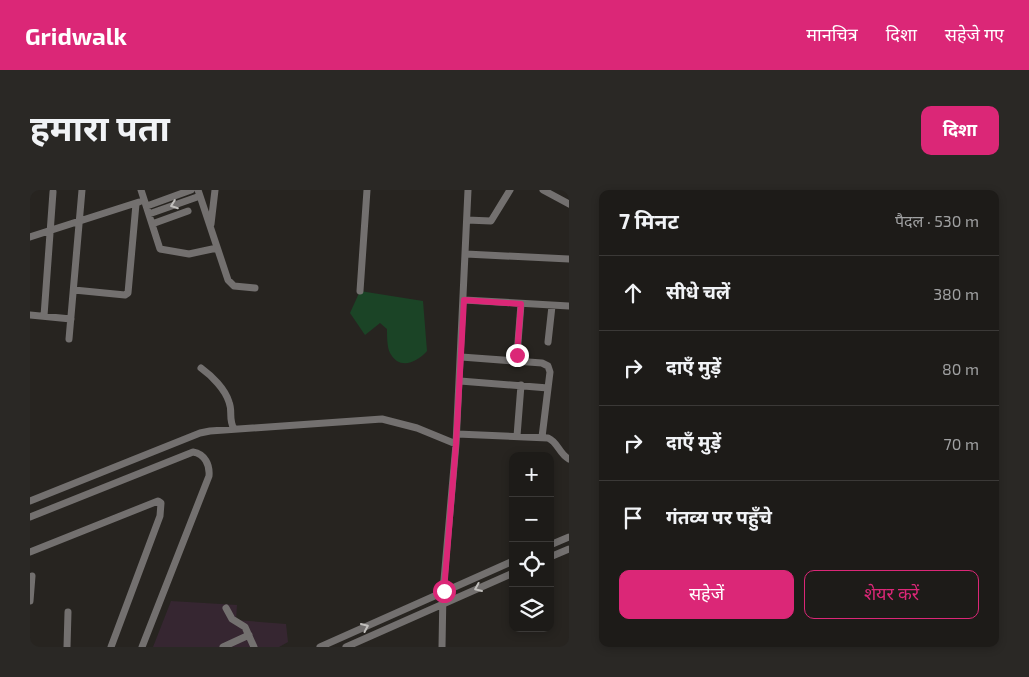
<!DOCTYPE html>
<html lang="hi">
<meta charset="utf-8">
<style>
:root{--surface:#1d1b18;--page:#2a2825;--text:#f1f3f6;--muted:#a0a1a2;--line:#3b3937;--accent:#db2777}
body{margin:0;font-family:"Exo 2","Noto Sans Devanagari",sans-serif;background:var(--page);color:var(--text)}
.controls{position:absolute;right:15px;bottom:15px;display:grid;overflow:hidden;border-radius:10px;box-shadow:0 2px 8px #0003}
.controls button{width:45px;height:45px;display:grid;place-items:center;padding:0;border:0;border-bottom:1px solid var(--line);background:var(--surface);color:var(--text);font:25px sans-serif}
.stop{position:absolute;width:15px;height:15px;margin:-11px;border:4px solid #db2777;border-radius:50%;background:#fff}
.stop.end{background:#db2777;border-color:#fff;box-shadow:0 1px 5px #0008}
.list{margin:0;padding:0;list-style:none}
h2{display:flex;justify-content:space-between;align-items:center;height:65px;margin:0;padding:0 20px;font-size:21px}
h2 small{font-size:16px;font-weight:400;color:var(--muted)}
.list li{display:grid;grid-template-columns:32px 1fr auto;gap:15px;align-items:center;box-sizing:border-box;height:75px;padding:0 20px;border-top:1px solid var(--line)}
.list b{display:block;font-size:19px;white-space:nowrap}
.list em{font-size:16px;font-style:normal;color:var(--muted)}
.actions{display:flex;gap:10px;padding:15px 20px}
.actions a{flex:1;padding:11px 0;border:1px solid var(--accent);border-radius:10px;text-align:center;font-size:18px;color:var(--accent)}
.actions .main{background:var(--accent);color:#fff}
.icon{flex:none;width:28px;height:28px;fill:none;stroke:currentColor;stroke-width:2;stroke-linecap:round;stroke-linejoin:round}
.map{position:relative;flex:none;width:539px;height:457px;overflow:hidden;border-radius:10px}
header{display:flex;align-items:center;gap:30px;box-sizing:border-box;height:70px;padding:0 25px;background:var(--accent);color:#fff}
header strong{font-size:24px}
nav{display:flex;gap:28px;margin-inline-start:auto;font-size:18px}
.intro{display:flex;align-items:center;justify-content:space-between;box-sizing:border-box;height:120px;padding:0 30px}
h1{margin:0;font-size:35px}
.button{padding:12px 22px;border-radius:10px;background:var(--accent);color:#fff;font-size:18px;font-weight:700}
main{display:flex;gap:30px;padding:0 30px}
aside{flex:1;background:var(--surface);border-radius:10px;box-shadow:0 2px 8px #0003}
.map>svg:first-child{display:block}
.commercial{fill:#362631}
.green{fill:#1b4426}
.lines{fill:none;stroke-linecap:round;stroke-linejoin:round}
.minor{stroke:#73706f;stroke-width:7}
.oneway{stroke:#c1bfbc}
.route{stroke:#db2777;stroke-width:6}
</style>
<header>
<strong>Gridwalk</strong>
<nav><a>मानचित्र</a><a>दिशा</a><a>सहेजे गए</a></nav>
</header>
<div class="intro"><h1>हमारा पता</h1><a class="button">दिशा</a></div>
<main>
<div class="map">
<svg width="539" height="457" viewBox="0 0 539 457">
<rect width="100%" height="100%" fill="#272420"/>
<path class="commercial" d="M141,411L207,415L206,430L256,434L258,452L249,457H123Z"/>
<path class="green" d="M330,101L393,111L397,161C387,172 370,181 360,163C357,157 357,146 357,139L350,133L335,145L320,123Z"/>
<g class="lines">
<path class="minor" d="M111,0L130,59L159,64L187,58
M168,0L198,90L204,96L225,98
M513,0L539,14
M117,16L161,0
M119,24L170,6
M437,30L461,31L480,0
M122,34L158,21
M181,34L185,0
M0,47L109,12
M436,64L539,69
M44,100L95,105L98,103L106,14
M330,101L337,0
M434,110L539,116
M0,125L41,129
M14,126L23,2
M39,149L52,0
M518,152L522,116
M487,165L491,114
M431,167L512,173L518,176L520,182L512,247
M171,178C182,186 195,199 199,212C203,222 198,228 204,239
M430,191L518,198
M427,244L518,248C528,252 529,264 539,269
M487,246L491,195
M0,311L170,243L180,241L352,229L387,238L426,254
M0,327L163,262C175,264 180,275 179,286L112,457
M520,355L539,347
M0,362L128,311L131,313L130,326L81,457
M520,367L539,359
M0,411L2,386
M196,418L202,429L215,437L224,457
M37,457L38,422
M193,457L219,445
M290,457L483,371
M316,457L483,383
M412,457L413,401L426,254L438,0"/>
</g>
<defs><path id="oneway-chevron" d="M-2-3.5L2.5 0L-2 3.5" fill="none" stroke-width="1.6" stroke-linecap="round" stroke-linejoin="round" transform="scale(1.25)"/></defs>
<g class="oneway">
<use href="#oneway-chevron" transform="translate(144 15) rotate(160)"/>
<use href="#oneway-chevron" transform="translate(448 398) rotate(157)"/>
<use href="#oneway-chevron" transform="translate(335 437) rotate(-24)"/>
</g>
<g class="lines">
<path class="route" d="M414,401L426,254L434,110L491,114L487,165"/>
</g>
</svg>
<div class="controls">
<button>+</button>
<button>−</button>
<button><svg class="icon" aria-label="locate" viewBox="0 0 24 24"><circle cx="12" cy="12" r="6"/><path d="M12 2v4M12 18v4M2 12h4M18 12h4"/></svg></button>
<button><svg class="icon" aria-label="layers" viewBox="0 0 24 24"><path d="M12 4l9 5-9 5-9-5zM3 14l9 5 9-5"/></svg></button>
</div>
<div class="stop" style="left:414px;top:401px"></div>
<div class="stop end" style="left:487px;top:165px"></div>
</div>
<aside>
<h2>7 मिनट<small>पैदल · 530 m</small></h2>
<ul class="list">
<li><svg class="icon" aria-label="ahead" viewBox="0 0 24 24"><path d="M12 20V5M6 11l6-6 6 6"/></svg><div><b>सीधे चलें</b></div><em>380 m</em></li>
<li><svg class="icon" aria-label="right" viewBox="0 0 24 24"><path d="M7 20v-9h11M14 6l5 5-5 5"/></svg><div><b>दाएँ मुड़ें</b></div><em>80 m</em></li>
<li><svg class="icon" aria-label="right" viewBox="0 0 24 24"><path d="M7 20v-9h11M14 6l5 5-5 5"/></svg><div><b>दाएँ मुड़ें</b></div><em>70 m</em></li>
<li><svg class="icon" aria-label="arrive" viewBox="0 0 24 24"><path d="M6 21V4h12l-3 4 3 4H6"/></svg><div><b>गंतव्य पर पहुँचे</b></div></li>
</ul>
<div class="actions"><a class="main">सहेजें</a><a>शेयर करें</a></div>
</aside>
</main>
